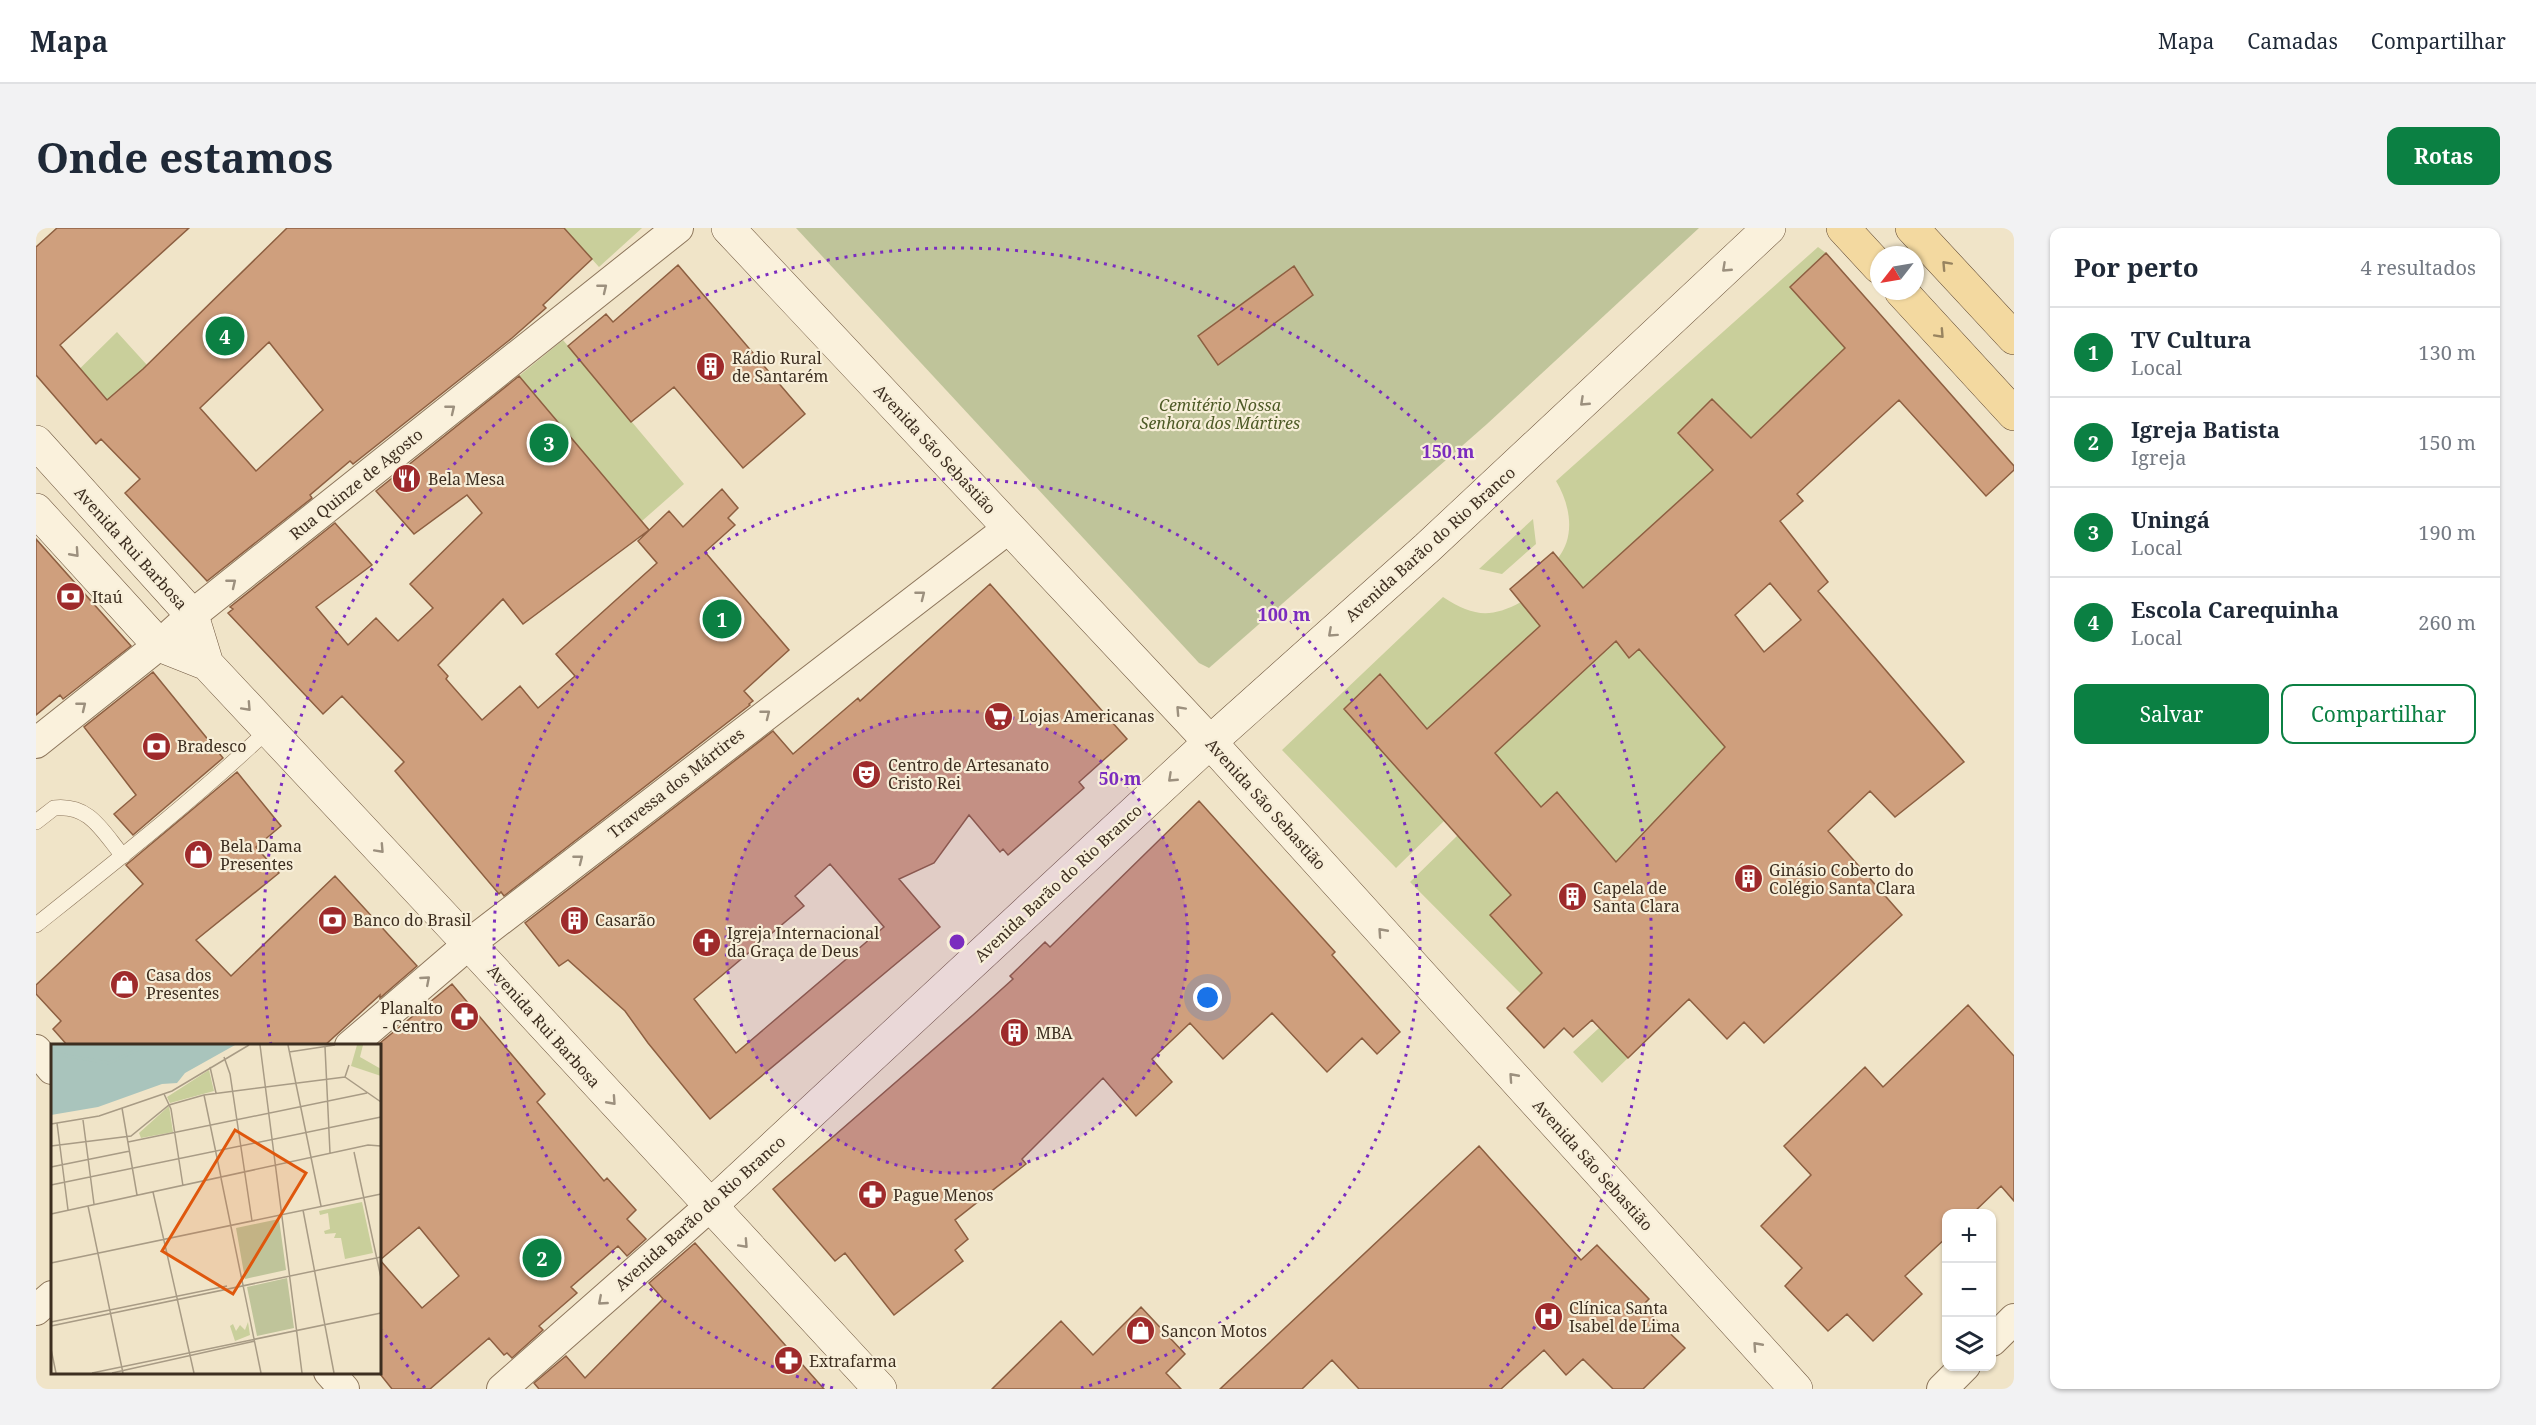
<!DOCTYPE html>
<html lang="pt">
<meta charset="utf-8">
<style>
:root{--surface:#fff;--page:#f2f2f3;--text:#1f2937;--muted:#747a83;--line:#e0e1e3;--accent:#0b8043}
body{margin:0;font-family:"Noto Serif",serif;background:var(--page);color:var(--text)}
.controls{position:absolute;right:18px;bottom:18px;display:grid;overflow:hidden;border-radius:12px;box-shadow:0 2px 4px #0004}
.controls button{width:54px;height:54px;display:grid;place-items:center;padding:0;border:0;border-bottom:2px solid var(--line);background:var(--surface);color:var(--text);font:30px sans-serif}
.compass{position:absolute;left:1834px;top:18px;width:54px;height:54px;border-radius:50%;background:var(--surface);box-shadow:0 2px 4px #0004;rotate:239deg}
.you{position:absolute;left:1172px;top:770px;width:21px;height:21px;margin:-15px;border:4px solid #fff;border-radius:50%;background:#1a73e8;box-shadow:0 0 0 9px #1a73e833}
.badge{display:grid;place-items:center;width:39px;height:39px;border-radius:50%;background:var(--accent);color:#fff;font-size:20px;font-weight:700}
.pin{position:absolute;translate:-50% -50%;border:3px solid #fff;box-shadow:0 2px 6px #0006}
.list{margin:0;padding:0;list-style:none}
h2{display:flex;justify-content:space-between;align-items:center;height:78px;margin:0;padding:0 24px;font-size:26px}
h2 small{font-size:20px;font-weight:400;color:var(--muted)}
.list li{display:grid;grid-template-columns:39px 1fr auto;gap:18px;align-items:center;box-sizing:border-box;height:90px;padding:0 24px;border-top:2px solid var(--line)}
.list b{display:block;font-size:22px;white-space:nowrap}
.list p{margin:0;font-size:20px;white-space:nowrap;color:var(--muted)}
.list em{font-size:20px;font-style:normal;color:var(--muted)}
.actions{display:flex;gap:12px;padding:18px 24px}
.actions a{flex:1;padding:14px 0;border:2px solid var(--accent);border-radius:12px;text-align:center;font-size:21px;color:var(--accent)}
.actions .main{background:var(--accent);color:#fff}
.icon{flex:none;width:33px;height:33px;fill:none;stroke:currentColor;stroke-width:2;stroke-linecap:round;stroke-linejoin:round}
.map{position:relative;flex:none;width:1978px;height:1161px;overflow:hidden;border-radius:12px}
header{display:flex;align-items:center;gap:36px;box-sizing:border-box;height:84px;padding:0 30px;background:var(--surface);border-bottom:2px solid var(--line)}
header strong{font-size:28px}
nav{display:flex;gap:33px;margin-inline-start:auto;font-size:21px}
.intro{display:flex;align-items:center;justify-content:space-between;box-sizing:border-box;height:144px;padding:0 36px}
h1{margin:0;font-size:42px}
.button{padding:15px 27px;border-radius:12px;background:var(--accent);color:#fff;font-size:21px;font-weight:700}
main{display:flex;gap:36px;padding:0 36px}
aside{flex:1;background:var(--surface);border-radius:12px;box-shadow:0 2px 4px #0004}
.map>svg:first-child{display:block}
.green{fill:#c9cf9b}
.cemetery{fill:#bfc49a}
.building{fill:#cf9f7d;stroke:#8d5f41;stroke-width:1.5;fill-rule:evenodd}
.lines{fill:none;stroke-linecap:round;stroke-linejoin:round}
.service-casing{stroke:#8d765c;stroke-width:16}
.minor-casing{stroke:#8d765c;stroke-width:32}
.secondary-casing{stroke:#6f573f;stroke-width:34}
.primary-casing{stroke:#5b4430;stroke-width:34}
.service{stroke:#faf1dc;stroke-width:15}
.minor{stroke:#faf1dc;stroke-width:30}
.secondary{stroke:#faf1dc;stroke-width:33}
.primary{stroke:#f3d9a0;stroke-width:33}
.oneway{stroke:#988460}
.oneway2{stroke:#9c907e}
.ring{fill:none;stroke:#7b2cbf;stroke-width:3;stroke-dasharray:3 6}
.labels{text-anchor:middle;stroke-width:4.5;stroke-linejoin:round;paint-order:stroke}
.poi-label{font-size:16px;fill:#3d2e20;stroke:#f7eed8;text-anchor:start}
.park-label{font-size:16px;font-style:italic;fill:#4d5a26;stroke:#f7eed8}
.street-label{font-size:16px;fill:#3d2e20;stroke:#f7eed8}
.inset-river{fill:none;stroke:#a9c4bc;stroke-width:3}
.inset-road{fill:none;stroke:#a89b85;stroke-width:1.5}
.view{fill:#df570d;fill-opacity:0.15;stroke:#df570d;stroke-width:3}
.inset-edge{fill:none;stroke:#3d2e20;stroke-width:3}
.centre{fill:#7b2cbf;stroke:#f7eed8;stroke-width:3}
.ring-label{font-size:18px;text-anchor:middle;font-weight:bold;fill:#7b2cbf;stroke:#f7eed8;stroke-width:4.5;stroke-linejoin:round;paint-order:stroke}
</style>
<header>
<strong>Mapa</strong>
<nav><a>Mapa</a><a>Camadas</a><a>Compartilhar</a></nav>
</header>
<div class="intro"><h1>Onde estamos</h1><a class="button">Rotas</a></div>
<main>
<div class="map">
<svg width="1978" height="1161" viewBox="0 0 1978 1161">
<rect width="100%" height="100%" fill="#f0e4c8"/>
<path class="green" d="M528,0H606L563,39Z
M1782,19L1790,25L1754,59L1809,120L1715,210L1676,171L1642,206L1653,217L1697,224L1532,373L1522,330C1540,308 1534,276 1520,253Z
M81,104L111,137L48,200L17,167Z
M527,112L648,256L606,293L483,148Z
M1497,291L1500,316L1466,346L1443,341Z
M1407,369C1436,388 1454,391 1485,374L1499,391L1520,383L1391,501L1344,447L1308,481L1408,593L1360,640L1246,522Z
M1580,413L1593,430L1603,421L1689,519L1576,638L1521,565L1505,579L1481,551L1447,535Z
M1422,607L1521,625L1454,687L1564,673L1493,774L1374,654Z
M1563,800L1592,830L1566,855L1537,824Z"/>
<path class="cemetery" d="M760,0H1663L1451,196L1173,440L1163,435Z"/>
<path class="building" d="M21,0H153L24,117L71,172L107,141L251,0H528L556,31L507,77L510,80L476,110L317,236L314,233L274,267L276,270L171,353L89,265L104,251L65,211L60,216L0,147V19ZM233,114L287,182L220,243L164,180Z
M1790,25L1978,238V242L1950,268L1863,172L1761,266L1767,273L1744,293L1792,354L1782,363L1928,534L1859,589L1834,563L1792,603L1866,687L1728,815L1708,794L1691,811L1653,771L1592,830L1556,792L1537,809L1528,800L1508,820L1471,780L1506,745L1454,687L1475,667L1308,481L1344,446L1391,501L1504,398L1474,361L1517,324L1547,360L1677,242L1642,205L1676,171L1715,210L1809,120L1754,59ZM1734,355L1765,392L1728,424L1699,387ZM1580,413L1593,430L1603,421L1689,519L1580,634L1521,564L1505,579L1459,525Z
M642,37L769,186L707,240L638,159L595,194L532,118L570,86L577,94Z
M1258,38L1277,67L1182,137L1162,108Z
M483,148L613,302L487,396L467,371L402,437L412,448L410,451L446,492L484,458L502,480L539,448L520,426L621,335L602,313L633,283L647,299L686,261L702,280L692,290L699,297L669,324L753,422L708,463L717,473L713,476L714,477L468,668L465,664L463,666L359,543L368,534L306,468L287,486L192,385L197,381L194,379L299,295L336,337L280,379L312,417L340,390L362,413L397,380L374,356L446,285L431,267L378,306L340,263Z
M0,311L95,418L27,471L24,467L0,487Z
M954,356L1091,511L1043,554L1048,560L972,627L967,621L964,624L933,587L898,635L863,651L904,699L674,891L612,815L589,783L532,732L523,738L489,695L737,503L757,526L822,470L824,473ZM794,636L848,699L700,825L658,771L768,678L759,668Z
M117,444L187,530L97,607L78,586L100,567L48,499Z
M201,544L245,598L220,619L243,645L160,712L195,748L299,648L381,738L344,770V767L288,818H32L17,801L25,793L0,766V757L107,656L90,637Z
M1163,573L1299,724L1296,727L1364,804L1341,826L1326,810L1291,844L1236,785L1187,831L1154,795L1116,831L1136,854L1100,888L1067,850L986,931L990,936L919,992L932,1011L919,1022L927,1033L858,1087L809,1025L799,1033L737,961L937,787L977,751L974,748L1009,714L1014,719Z
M416,756L509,866L501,874L568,953L571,950L600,982L591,991L610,1011L591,1028L582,1018L535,1059L541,1065L503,1098L507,1102L476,1130L471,1125L468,1127L453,1110L394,1161H356L344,1146V815ZM383,999L423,1048L386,1080L344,1032Z
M1932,777L1978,828V973L1965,958L1936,986H1911V1009L1869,1048L1886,1066L1837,1113L1811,1086L1792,1103L1749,1058L1766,1040L1725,998L1775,947L1748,918L1829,839L1847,859Z
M1443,918L1545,1032L1561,1017L1613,1071L1606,1078L1649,1120L1607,1161H1577L1547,1131L1530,1147L1508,1122L1465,1161H1323L1296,1132L1266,1161H1184Z
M659,1015L788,1161H503L498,1155L530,1128L549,1150L627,1071L613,1055Z
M1105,1079L1149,1126L1130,1145L1145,1161H956L1025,1093L1057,1127Z"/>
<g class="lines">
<defs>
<path id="service" d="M0,594L18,580C54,576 66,603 87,628
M0,697C79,634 159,571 232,502"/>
<path id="minor" d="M0,515L123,417L156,387L642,0
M314,818L433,716L973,300
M0,822L16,841
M0,1082L16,1068
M1956,1113L1978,1091
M293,1144L308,1161
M466,1161L673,979
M1906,1161L1929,1138"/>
<path id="secondary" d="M692,0L1174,514L1760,1161
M0,214L156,387L171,436
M0,282L123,417L171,436L433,716L844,1161
M673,979L1174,514L1391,320L1733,0"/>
<path id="primary" d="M1807,0L1843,39
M1876,0L1978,110
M1865,63L1978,186"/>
</defs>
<use href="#service" class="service-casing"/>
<use href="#minor" class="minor-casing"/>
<use href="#secondary" class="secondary-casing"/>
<use href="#primary" class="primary-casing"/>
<use href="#service" class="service"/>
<use href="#minor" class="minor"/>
<use href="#secondary" class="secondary"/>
<use href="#primary" class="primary"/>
</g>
<defs><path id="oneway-chevron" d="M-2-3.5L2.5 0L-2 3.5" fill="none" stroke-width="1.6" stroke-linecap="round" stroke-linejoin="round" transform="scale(1.5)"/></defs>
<g class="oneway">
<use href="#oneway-chevron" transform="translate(1910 37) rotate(-133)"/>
<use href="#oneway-chevron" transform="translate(1904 106) rotate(47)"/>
</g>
<g class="oneway2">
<use href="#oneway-chevron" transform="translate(1690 40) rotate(137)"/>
<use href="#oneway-chevron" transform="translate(567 60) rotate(-39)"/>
<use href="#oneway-chevron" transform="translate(1548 174) rotate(137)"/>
<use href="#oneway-chevron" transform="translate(415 181) rotate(-39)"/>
<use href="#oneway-chevron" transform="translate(39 325) rotate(48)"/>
<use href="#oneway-chevron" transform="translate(196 355) rotate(-39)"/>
<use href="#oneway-chevron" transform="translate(885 367) rotate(-38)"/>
<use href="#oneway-chevron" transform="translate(1296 405) rotate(138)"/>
<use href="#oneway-chevron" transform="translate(46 478) rotate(-39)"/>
<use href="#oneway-chevron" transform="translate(211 479) rotate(47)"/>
<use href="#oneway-chevron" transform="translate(1144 482) rotate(-133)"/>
<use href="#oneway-chevron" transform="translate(730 486) rotate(-38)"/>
<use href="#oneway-chevron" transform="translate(1136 550) rotate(137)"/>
<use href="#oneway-chevron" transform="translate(344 621) rotate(47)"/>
<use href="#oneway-chevron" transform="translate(543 631) rotate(-38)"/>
<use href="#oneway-chevron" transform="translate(1346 704) rotate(-132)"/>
<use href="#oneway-chevron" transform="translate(390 752) rotate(-41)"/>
<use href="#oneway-chevron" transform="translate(1477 849) rotate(-132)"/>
<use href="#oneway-chevron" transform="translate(576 873) rotate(48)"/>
<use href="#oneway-chevron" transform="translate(708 1016) rotate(47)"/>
<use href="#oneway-chevron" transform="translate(566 1073) rotate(139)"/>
<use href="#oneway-chevron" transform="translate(1721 1118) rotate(-132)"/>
</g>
<circle cx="921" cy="714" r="231" fill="#7b2cbf" fill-opacity=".12"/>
<g class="ring">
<circle cx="921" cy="714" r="231"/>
<path d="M797 1160A463 463 0 1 1 1045 1160"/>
<path d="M389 1160A694 694 0 0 1 346 1102M235 817A694 694 0 1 1 1453 1160"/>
</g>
<defs>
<symbol id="building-disc" viewBox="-11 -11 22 22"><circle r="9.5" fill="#9e2a2b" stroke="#f7eed8"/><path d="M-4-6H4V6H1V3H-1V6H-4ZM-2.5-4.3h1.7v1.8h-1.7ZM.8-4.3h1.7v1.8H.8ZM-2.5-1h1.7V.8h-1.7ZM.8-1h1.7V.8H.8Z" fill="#fff"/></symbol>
<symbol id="restaurant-disc" viewBox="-11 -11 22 22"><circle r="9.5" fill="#9e2a2b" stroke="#f7eed8"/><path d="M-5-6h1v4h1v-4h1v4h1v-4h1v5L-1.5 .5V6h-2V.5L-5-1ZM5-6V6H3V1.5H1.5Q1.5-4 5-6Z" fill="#fff"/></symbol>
<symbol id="bank-disc" viewBox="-11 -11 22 22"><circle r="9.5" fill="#9e2a2b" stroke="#f7eed8"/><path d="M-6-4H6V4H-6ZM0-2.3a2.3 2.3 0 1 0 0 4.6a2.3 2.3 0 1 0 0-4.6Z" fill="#fff"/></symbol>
<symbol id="supermarket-disc" viewBox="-11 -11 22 22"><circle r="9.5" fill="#9e2a2b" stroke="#f7eed8"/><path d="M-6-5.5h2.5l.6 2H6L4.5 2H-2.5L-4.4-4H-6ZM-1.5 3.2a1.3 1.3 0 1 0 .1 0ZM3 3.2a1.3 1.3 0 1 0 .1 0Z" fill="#fff"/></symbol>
<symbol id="theatre-disc" viewBox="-11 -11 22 22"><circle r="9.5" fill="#9e2a2b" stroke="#f7eed8"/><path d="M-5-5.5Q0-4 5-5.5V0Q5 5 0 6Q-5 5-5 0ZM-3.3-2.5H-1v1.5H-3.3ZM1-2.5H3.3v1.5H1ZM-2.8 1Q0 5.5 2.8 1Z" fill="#fff"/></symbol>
<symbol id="shop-disc" viewBox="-11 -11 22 22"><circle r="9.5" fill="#9e2a2b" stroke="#f7eed8"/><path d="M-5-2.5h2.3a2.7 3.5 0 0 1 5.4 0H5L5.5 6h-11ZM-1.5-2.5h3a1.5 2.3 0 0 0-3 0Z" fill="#fff"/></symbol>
<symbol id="church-disc" viewBox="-11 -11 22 22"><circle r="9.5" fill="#9e2a2b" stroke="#f7eed8"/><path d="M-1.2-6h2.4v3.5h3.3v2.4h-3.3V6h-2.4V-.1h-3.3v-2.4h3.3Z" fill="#fff"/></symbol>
<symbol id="pharmacy-disc" viewBox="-11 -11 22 22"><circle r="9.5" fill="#9e2a2b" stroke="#f7eed8"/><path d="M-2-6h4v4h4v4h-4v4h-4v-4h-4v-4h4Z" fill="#fff"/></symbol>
<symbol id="hospital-disc" viewBox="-11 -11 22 22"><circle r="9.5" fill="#9e2a2b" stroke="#f7eed8"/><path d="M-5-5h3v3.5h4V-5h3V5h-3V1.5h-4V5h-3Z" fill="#fff"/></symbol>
</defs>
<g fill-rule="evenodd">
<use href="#building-disc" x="658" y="122" width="33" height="33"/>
<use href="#restaurant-disc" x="354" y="234" width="33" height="33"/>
<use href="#bank-disc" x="18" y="352" width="33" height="33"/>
<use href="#supermarket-disc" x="946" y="472" width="33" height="33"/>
<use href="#bank-disc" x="104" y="502" width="33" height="33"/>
<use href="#theatre-disc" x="814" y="530" width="33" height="33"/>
<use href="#shop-disc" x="146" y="610" width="33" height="33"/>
<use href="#building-disc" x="1696" y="634" width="33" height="33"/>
<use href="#building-disc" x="1520" y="652" width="33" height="33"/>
<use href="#bank-disc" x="280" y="676" width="33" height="33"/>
<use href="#building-disc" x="522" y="676" width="33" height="33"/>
<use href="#church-disc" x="654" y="698" width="33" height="33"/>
<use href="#shop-disc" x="72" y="740" width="33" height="33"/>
<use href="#pharmacy-disc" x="412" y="772" width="33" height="33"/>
<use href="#building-disc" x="962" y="788" width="33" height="33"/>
<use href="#pharmacy-disc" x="820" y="950" width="33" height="33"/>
<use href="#hospital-disc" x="1496" y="1072" width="33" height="33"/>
<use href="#shop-disc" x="1088" y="1086" width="33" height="33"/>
<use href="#pharmacy-disc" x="736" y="1116" width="33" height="33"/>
</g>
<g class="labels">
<g class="poi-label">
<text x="696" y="136">Rádio Rural<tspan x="696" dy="18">de Santarém</tspan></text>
<text x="392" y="257">Bela Mesa</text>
<text x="56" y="375">Itaú</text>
<text x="983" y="494">Lojas Americanas</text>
<text x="141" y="524">Bradesco</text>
<text x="852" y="543">Centro de Artesanato<tspan x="852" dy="18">Cristo Rei</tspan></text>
<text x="184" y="624">Bela Dama<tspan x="184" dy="18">Presentes</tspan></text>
<text x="1733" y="648">Ginásio Coberto do<tspan x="1733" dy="18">Colégio Santa Clara</tspan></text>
<text x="1557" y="666">Capela de<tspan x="1557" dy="18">Santa Clara</tspan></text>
<text x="317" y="698">Banco do Brasil</text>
<text x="559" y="698">Casarão</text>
<text x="691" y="711">Igreja Internacional<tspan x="691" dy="18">da Graça de Deus</tspan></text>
<text x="110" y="753">Casa dos<tspan x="110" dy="18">Presentes</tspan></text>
<text x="407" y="786" text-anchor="end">Planalto<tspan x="407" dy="18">- Centro</tspan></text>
<text x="1000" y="811">MBA</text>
<text x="857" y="973">Pague Menos</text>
<text x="1533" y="1086">Clínica Santa<tspan x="1533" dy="18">Isabel de Lima</tspan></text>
<text x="1125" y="1109">Sancon Motos</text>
<text x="773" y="1139">Extrafarma</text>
</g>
<g class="park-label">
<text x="1184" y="183">Cemitério Nossa<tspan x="1184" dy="18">Senhora dos Mártires</tspan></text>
</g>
<g class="street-label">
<text transform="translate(899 221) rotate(47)" y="6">Avenida São Sebastião</text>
<text transform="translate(320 256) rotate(-39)" y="6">Rua Quinze de Agosto</text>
<text transform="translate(1394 316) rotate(-42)" y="6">Avenida Barão do Rio Branco</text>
<text transform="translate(95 320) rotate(48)" y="6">Avenida Rui Barbosa</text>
<text transform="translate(640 555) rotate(-38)" y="6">Travessa dos Mártires</text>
<text transform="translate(1230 576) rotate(48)" y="6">Avenida São Sebastião</text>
<text transform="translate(1022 655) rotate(-43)" y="6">Avenida Barão do Rio Branco</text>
<text transform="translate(508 798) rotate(48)" y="6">Avenida Rui Barbosa</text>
<text transform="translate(1557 937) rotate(48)" y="6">Avenida São Sebastião</text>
<text transform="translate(664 985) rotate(-42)" y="6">Avenida Barão do Rio Branco</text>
</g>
</g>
<g transform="translate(15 816)">
<rect width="330" height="330" fill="#f0e4c8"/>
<path d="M306,1H312L309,13L330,25V32L300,22ZM158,26L163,47L119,59L116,53ZM118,62L122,88L90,94L88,89ZM311,158L322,209L294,215L290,194H283L285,189L274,190L273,187L279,185L277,169L269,171L268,167ZM197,278L199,291L184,297L179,282L182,280L185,287L189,281L194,286Z" fill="#c9cf9b"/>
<path d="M228,175L235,226L194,235L185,184ZM236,234L243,284L206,292L196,243Z" fill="#bfc49a"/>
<path d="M0,1H184L134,29L126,39L111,40L47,63L0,71Z" fill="#a9c4bc"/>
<path class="inset-river" d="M0,9L58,19L97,1"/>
<path class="inset-road" d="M209,1L251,329M237,1L270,162M274,3L279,109M238,8L284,1M173,13L179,30L201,177M298,21L294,33L330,58M159,23L165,49M113,50L120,65L132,142M153,51L170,133M71,64L86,151M32,76L43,160M6,79L17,166M0,80L48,72L121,47L198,1M77,98L316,49M0,102L80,92L118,61L153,51L294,33M303,108L330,234M0,123L79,107M170,134L210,329M0,141L330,73M102,148L143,329M37,162L72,329M252,166L283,329M0,170L317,101L330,102M0,219L330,150M0,278L176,242M0,282L330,213M0,305L5,329M41,329L330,269M61,329L204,297"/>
<path class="view" d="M184,86L255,129L182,250L111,207Z"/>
<rect width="330" height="330" class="inset-edge"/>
</g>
<circle cx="921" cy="714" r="9" class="centre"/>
<g class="ring-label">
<text x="1412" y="230">150 m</text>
<text x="1248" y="393">100 m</text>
<text x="1084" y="557">50 m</text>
</g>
</svg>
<div class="controls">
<button>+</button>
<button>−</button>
<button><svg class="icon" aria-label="layers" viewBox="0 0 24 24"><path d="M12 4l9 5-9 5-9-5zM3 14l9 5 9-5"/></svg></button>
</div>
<svg class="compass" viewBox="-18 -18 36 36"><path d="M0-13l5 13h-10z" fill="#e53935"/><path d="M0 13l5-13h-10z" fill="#747a83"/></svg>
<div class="you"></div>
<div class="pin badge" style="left:686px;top:391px">1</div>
<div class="pin badge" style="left:506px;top:1030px">2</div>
<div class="pin badge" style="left:513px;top:215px">3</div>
<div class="pin badge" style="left:189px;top:108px">4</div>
</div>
<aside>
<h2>Por perto<small>4 resultados</small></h2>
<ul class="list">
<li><span class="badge">1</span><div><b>TV Cultura</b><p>Local</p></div><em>130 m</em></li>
<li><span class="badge">2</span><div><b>Igreja Batista</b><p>Igreja</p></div><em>150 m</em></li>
<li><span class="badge">3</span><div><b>Uningá</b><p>Local</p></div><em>190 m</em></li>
<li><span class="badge">4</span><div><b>Escola Carequinha</b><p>Local</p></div><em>260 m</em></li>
</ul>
<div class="actions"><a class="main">Salvar</a><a>Compartilhar</a></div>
</aside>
</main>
